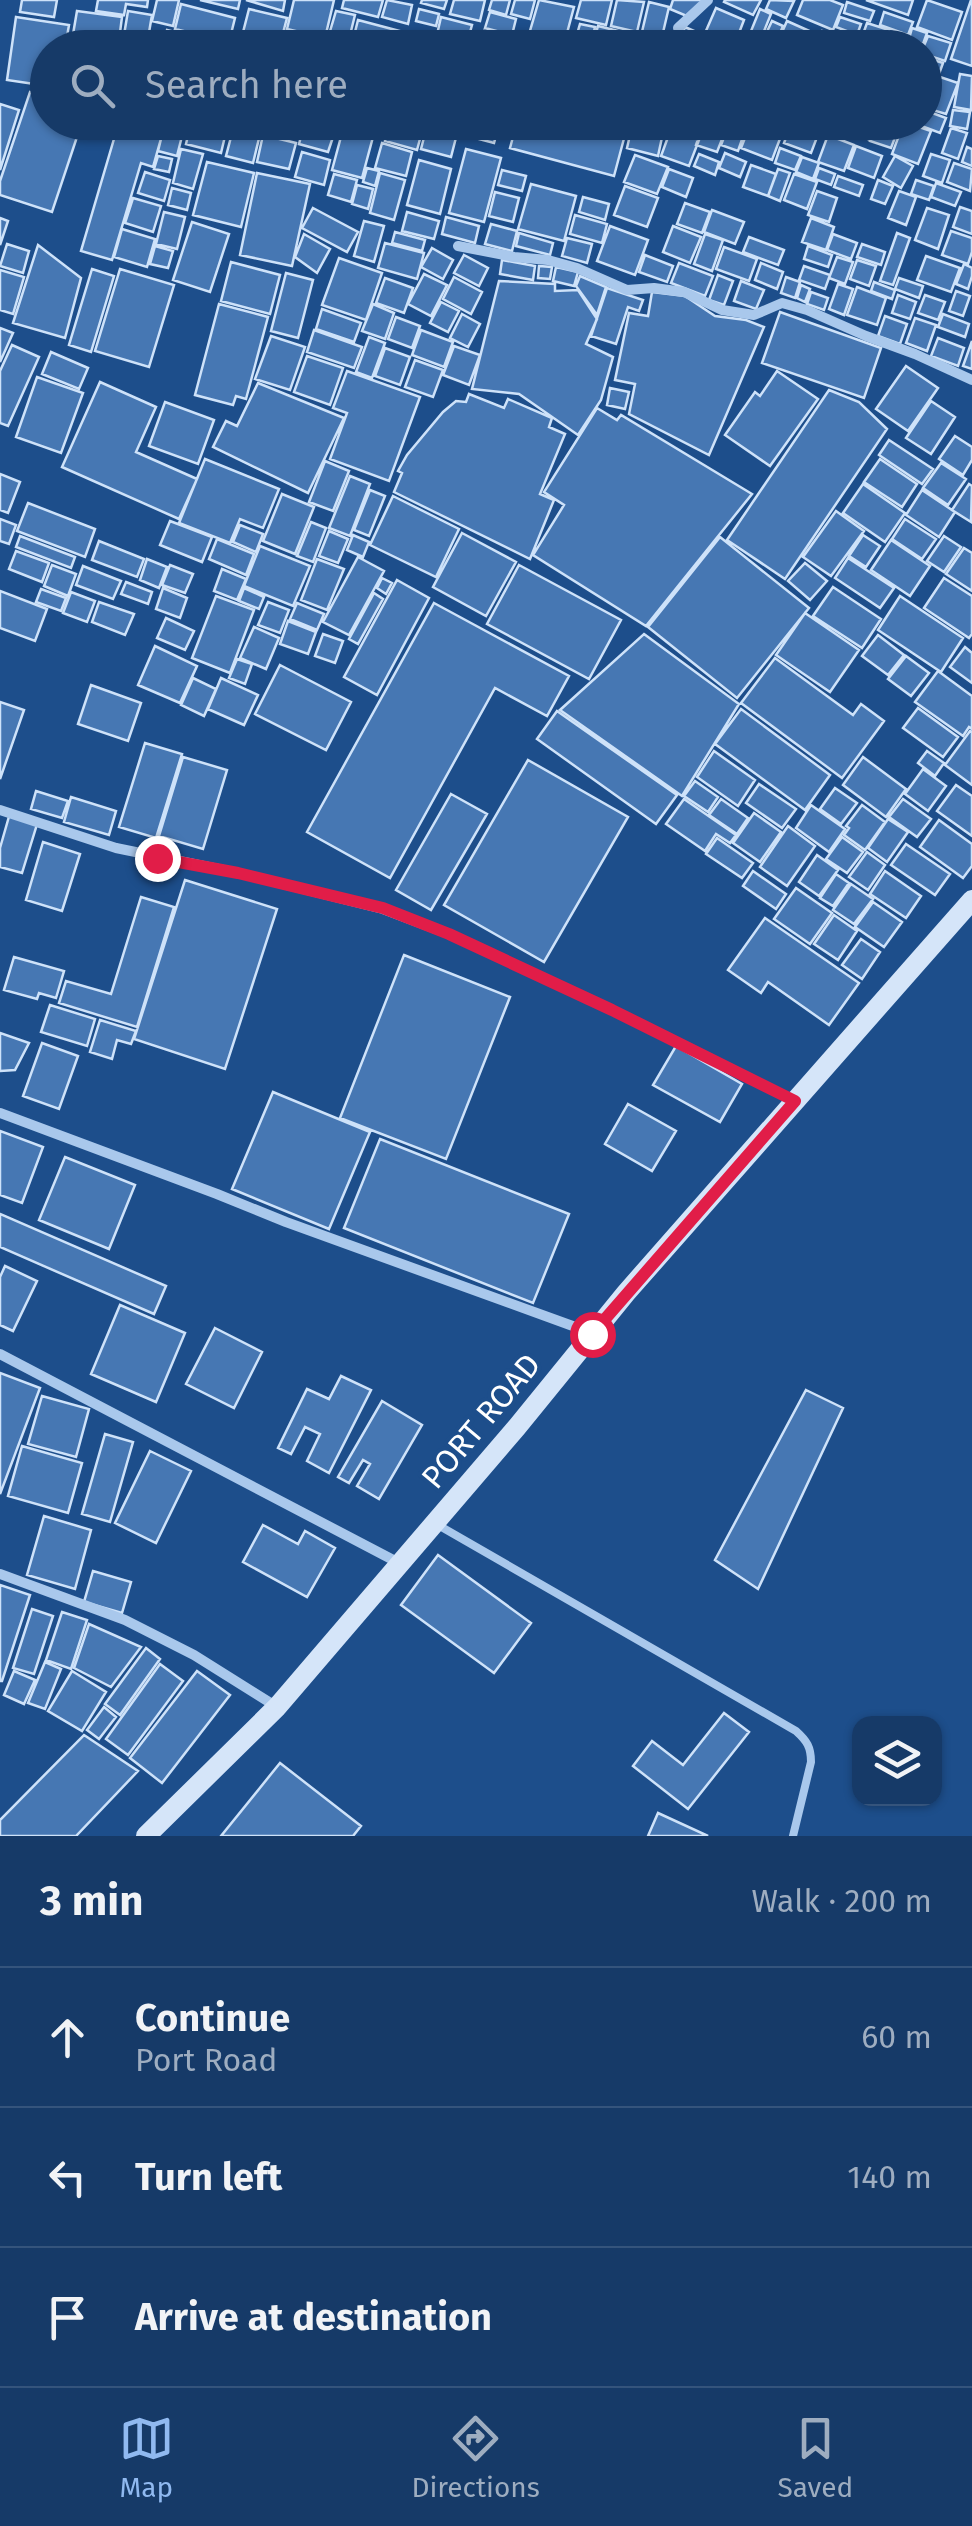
<!DOCTYPE html>
<meta charset="utf-8">
<style>
:root{--surface:#163a68;--page:#1f416e;--text:#f1f3f6;--muted:#9eadc0;--line:#35547c;--accent:#90b9f0}
body{margin:0;font-family:"Fira Sans",sans-serif;background:var(--page);color:var(--text)}
.controls{position:absolute;right:30px;bottom:30px;display:grid;overflow:hidden;border-radius:20px;box-shadow:0 2px 8px #0004}
.controls button{width:90px;height:90px;display:grid;place-items:center;padding:0;border:0;border-bottom:2px solid var(--line);background:var(--surface);color:var(--text);font:50px sans-serif}
.stop{position:absolute;width:30px;height:30px;margin:-22px;border:8px solid #e11d48;border-radius:50%;background:#fff}
.stop.end{background:#e11d48;border-color:#fff;box-shadow:0 2px 10px #0008}
.list{margin:0;padding:0;list-style:none}
h2{display:flex;justify-content:space-between;align-items:center;height:130px;margin:0;padding:0 40px;font-size:42px}
h2 small{font-size:32px;font-weight:400;color:var(--muted)}
.list li{display:grid;grid-template-columns:65px 1fr auto;gap:30px;align-items:center;box-sizing:border-box;height:140px;padding:0 40px;border-top:2px solid var(--line)}
.list b{display:block;font-size:38px;white-space:nowrap}
.list p{margin:0;font-size:32px;white-space:nowrap;color:var(--muted)}
.list em{font-size:32px;font-style:normal;color:var(--muted)}
.icon{flex:none;width:55px;height:55px;fill:none;stroke:currentColor;stroke-width:2;stroke-linecap:round;stroke-linejoin:round}
.map{position:relative;flex:none;width:972px;height:1836px;overflow:hidden}
.search{position:absolute;background:var(--surface);box-shadow:0 2px 8px #0004;left:30px;right:30px;top:30px;height:110px;display:flex;align-items:center;gap:25px;box-sizing:border-box;padding:0 35px;border-radius:55px;color:var(--muted);font-size:38px}
.sheet{height:550px;background:var(--surface)}
nav{display:flex;justify-content:space-around;align-items:center;box-sizing:border-box;height:140px;border-top:2px solid var(--line);background:var(--surface);font-size:28px;color:var(--muted)}
nav a{display:grid;justify-items:center;gap:5px}
nav .on{color:var(--accent)}
.map>svg:first-child{display:block}
.building{fill:#4677b3;stroke:#cee2f9;stroke-width:2.5}
.lines{fill:none;stroke-linecap:round;stroke-linejoin:round}
.lane{stroke:#a9c8ec;stroke-width:8}
.street{stroke:#a9c8ec;stroke-width:10}
.secondary{stroke:#d5e5f9;stroke-width:20}
.route{stroke:#e11d48;stroke-width:12}
.labels{text-anchor:middle;stroke-width:8;stroke-linejoin:round;paint-order:stroke}
.street-label{font-size:32px;fill:#fff;stroke:#1d4e8b}
</style>
<div class="map">
<svg width="972" height="1836" viewBox="0 0 972 1836">
<rect width="100%" height="100%" fill="#1d4e8b"/>
<path class="building" d="M22,0H57L54,17L20,12Z
M98,0H148L147,7L126,4L124,15L96,11Z
M157,0H179L173,26L152,21Z
M200,0H240L238,9Z
M246,0H285L283,11Z
M294,0H334L325,38L287,29Z
M344,0H383L378,17L342,8Z
M387,0L412,5L408,24L382,17Z
M422,0H447L444,9L421,3Z
M454,0H485L480,21L450,14Z
M492,0H510L506,15L489,10Z
M515,0H535L530,19L511,14Z
M539,0L574,7L563,48H525Z
M581,0H612L606,25L576,18Z
M617,0L644,2L637,32L611,26Z
M673,0H704L689,17L670,9Z
M725,0H761L753,15L724,2Z
M770,0L794,1L786,18L766,9Z
M803,0H830L843,5L833,30L797,15Z
M866,0H913L908,15Z
M927,0L962,12L952,40L917,27Z
M971,0H972V66L951,59Z
M649,2L669,7L661,41L641,36Z
M847,2L874,11L870,21L844,13Z
M181,4L235,18L229,42L175,29Z
M716,8L744,20L734,46L705,33Z
M249,9L287,18L279,48L241,40Z
M419,9L439,14L436,26L416,21Z
M760,9L771,14L762,36L751,31Z
M77,11L122,17L118,48L71,46Z
M128,11L152,15L147,44L123,41Z
M336,11L355,15L348,43L328,38Z
M490,12L516,19L512,35L485,28Z
M884,12L913,22L908,35L880,25Z
M16,17L69,25L65,48H48V86L7,80Z
M441,17L472,25L466,47L436,39Z
M840,17L861,24L857,35L836,27Z
M358,20L422,37L419,48H351Z
M772,21L783,26L775,45L763,40Z
M787,21L816,34L810,48H775Z
M867,23L889,30L885,42L863,34Z
M580,24L595,27L590,48H573Z
M598,26L618,31L614,48L592,47Z
M685,27L712,39L708,48H686L678,44Z
M912,28L927,33L923,44L909,39Z
M167,30L207,40L205,48H162Z
M484,31L519,41L518,48H479Z
M822,31L841,38L838,48H816Z
M286,32L322,41L321,48H282Z
M745,34L765,42L762,48H738Z
M848,35L866,41L864,48H844Z
M620,36L633,40L631,48H617Z
M928,36L951,43L945,61L924,54L923,48Z
M426,37L449,43L448,48H423Z
M899,39L921,47V48H896Z
M211,40L240,48H209Z
M924,57L943,63L935,85L924,82Z
M960,74L972,76L971,110L954,107Z
M940,77L958,83L946,114L929,109Z
M30,92L48,98V122H82L52,212L0,195V181Z
M0,104L19,110L0,170Z
M924,110L946,118L940,133L911,122H924Z
M953,110L970,112L967,129L950,126Z
M119,122H148L164,128L153,167L141,163L112,260L81,251Z
M235,122H263L253,163L226,156Z
M266,122H286L283,134L264,129Z
M305,122H342L339,135L304,126Z
M345,122H377L362,178L332,170Z
M391,122L424,124L417,150L385,141Z
M428,122H460L451,157L421,149Z
M467,122H500L494,143L464,135Z
M517,122H593L626,131L614,176L510,148Z
M633,122L664,128L658,156L627,148Z
M676,122H697L688,133Z
M704,122L728,124L717,152L696,145Z
M730,122L746,128L738,151L721,145Z
M792,122L819,132L811,153L784,143Z
M826,122H874L868,139Z
M877,122H901L891,148L870,141Z
M904,122L931,131L918,164L892,154Z
M191,123L226,132L221,153L186,144Z
M750,125L781,136L772,160L741,148Z
M951,128L967,133L958,159L942,153Z
M303,129L333,137L328,152L299,144Z
M671,129L699,140L689,166L661,156Z
M163,131L182,136L177,156L158,151Z
M263,135L296,143L289,169L257,162Z
M828,135L854,145L844,171L818,162Z
M382,143L412,152L406,176L375,168Z
M856,146L882,156L874,178L848,168Z
M967,147L972,149V166L962,162Z
M780,148L801,156L795,170L775,163Z
M181,149L203,154L193,189L173,183Z
M466,149L501,158L484,222L449,213Z
M302,152L330,160L324,185L295,177Z
M725,153L746,162L740,177L719,168Z
M699,154L719,162L715,175L694,166Z
M931,154L950,160L942,183L923,176Z
M635,155L668,167L657,194L624,182Z
M158,156L172,159L169,172L154,169Z
M895,156L913,166L901,188L883,177Z
M802,157L819,163L813,179L796,172Z
M419,160L451,169L440,214L407,205Z
M207,162L254,173L241,227L193,215Z
M954,163L972,169L970,191L947,182Z
M751,165L776,174L768,196L743,187Z
M367,168L379,171L375,186L363,182Z
M819,168L835,174L831,185L815,179Z
M669,169L693,178L686,197L662,187Z
M778,169L790,173L780,201L768,196Z
M502,170L526,176L522,191L498,185Z
M145,172L170,180L164,201L138,193Z
M257,173L310,184L292,266L240,255Z
M380,173L405,180L394,220L370,213Z
M334,174L357,180L351,202L328,195Z
M794,174L817,182L807,209L784,200Z
M838,176L863,185L859,196L834,187Z
M878,180L893,186L885,204L871,199Z
M916,180L934,186L929,200L911,194Z
M936,183L961,192L955,206L931,197Z
M531,184L576,196L564,241L518,229Z
M357,185L373,189L368,209L352,204Z
M625,186L658,198L647,227L614,215Z
M172,188L191,193L187,210L168,205Z
M817,191L837,198L829,222L808,215Z
M899,191L916,197L906,225L888,218Z
M495,192L519,198L513,222L489,216Z
M583,197L609,204L605,220L579,212Z
M133,198L161,206L153,232L125,223Z
M685,203L710,212L702,233L677,224Z
M960,207L972,211V234L953,227Z
M313,208L358,232L347,252L302,228Z
M927,208L949,215L938,249L915,240Z
M712,210L744,222L735,244L704,232Z
M164,212L185,217L177,249L156,244Z
M407,212L439,221L434,239L402,231Z
M575,215L607,224L602,243L570,234Z
M446,217L479,226L475,243L442,234Z
M0,218L8,221L0,245Z
M811,218L834,227L826,250L802,242Z
M364,221L384,226L374,262L354,256Z
M192,222L229,234L210,292L173,280Z
M491,224L517,231L512,251L485,244Z
M610,226L648,240L635,275L597,261Z
M673,226L701,237L690,263L663,252Z
M122,229L155,239L147,267L114,257Z
M951,231L972,238V252L968,264L942,255Z
M395,232L425,240L422,251L392,243Z
M519,233L553,243L550,255L516,246Z
M897,233L910,238L893,285L880,281Z
M304,234L330,249L317,273L295,257Z
M705,234L723,240L712,271L694,264Z
M833,234L857,243L851,259L827,250Z
M749,237L784,250L778,265L743,252Z
M567,238L592,244L587,263L562,256Z
M385,243L424,253L417,279L378,268Z
M7,244L29,251L23,273L0,266Z
M862,244L885,252L881,265L857,257Z
M38,245L81,278L65,338L13,323Z
M155,246L173,251L168,268L150,264Z
M808,246L832,255L828,267L804,259Z
M724,247L757,259L749,281L716,269Z
M432,248L453,260L443,279L421,267Z
M464,255L488,268L479,286L454,273Z
M645,255L673,266L667,282L639,272Z
M926,256L960,268L951,292L917,280Z
M837,257L853,262L845,284L829,278Z
M339,258L382,273L366,320L322,305Z
M502,260L535,266L533,280L500,274Z
M857,260L876,266L869,286L850,279Z
M231,262L280,275L270,314L221,301Z
M679,263L713,276L705,296L671,283Z
M761,263L783,272L777,289L755,280Z
M964,264L972,268V276L968,289L956,284Z
M539,266L552,267L550,279L538,278Z
M804,266L830,275L825,289L799,280Z
M556,267L578,272L574,286L553,281Z
M92,269L114,276L91,352L69,345Z
M120,269L174,285L149,367L95,351Z
M0,270L24,277L13,314L0,310Z
M286,273L313,280L298,338L271,331Z
M424,274L447,285L431,316L408,304Z
M718,275L733,281L724,305L709,300Z
M580,276L606,287L597,315L576,286Z
M454,277L482,292L471,314L443,299Z
M786,277L800,282L795,298L781,293Z
M385,278L413,288L404,313L376,303Z
M899,278L923,286L919,298L895,289Z
M499,281L555,284V291L578,290L597,319L586,344L613,357L601,400L578,435L519,394L472,389Z
M741,281L764,290L756,309L734,301Z
M874,282L895,290L892,299L871,291Z
M838,284L853,289L844,315L829,309Z
M801,285L810,289L805,302L797,298Z
M857,287L886,298L877,325L847,315Z
M607,288L643,300L639,311L628,307L616,344L591,336Z
M956,291L970,296L963,316L949,311Z
M652,292L685,296L715,316L746,320L764,327L709,455L629,414L635,384L615,380L629,313L648,316Z
M811,292L828,298L824,310L807,304Z
M898,295L916,302L910,319L892,313Z
M925,295L945,302L938,320L918,313Z
M441,302L459,311L448,332L430,323Z
M219,304L268,317L246,399L236,396L233,405L195,395Z
M373,304L394,313L385,339L362,331Z
M322,309L361,323L354,342L316,329Z
M780,312L881,348L864,398L762,363Z
M462,314L480,324L468,347L450,338Z
M943,314L969,324L965,337L938,327Z
M885,316L907,324L900,344L878,336Z
M396,317L420,326L412,348L388,339Z
M915,318L936,325L927,351L906,343Z
M0,328L13,333L0,362Z
M314,330L362,347L354,368L307,352Z
M421,330L453,342L444,367L412,355Z
M271,336L305,347L290,390L255,379Z
M369,337L385,343L372,378L356,372Z
M938,338L964,348L958,366L931,356Z
M972,341V369L963,366Z
M12,345L39,357L8,426L0,423V371Z
M454,346L480,355L469,385L443,375Z
M385,348L410,357L400,385L375,376Z
M51,352L88,368L79,389L42,374Z
M307,356L343,368L330,405L294,392Z
M415,360L443,370L433,397L405,387Z
M906,366L938,388L908,431L876,409Z
M347,371L420,397L389,481L330,459L347,413L333,408Z
M777,371L818,399L770,466L725,435L755,392L760,396Z
M37,377L83,393L61,453L16,437Z
M100,382L156,407L136,452L197,479L179,519L62,467Z
M258,383L344,418L308,493L213,447L226,421L237,426Z
M610,388L629,392L625,409L607,405Z
M829,390L859,402L887,429L785,579L727,540Z
M469,394L504,408L508,399L552,418L549,427L565,434L540,494L554,500L530,559L394,492L402,473L398,471L407,455L443,412L456,401L466,402Z
M931,401L955,417L931,454L906,438Z
M165,402L214,420L198,464L149,446Z
M597,408L617,420L621,415L752,494L646,626L533,555L564,505L544,492Z
M955,436L972,447V460L963,475L939,459Z
M889,440L933,469L922,484L879,455Z
M205,459L279,489L263,528L240,519L230,543L179,523Z
M880,459L917,484L902,507L864,482Z
M325,461L349,471L333,511L309,502Z
M941,463L966,479L948,505L923,488Z
M0,474L20,482L8,513L0,510Z
M350,476L370,484L350,536L329,528Z
M863,484L905,513L885,542L843,513Z
M969,484L972,486L971,522L952,510Z
M370,490L385,496L369,536L354,530Z
M922,490L955,512L939,537L906,515Z
M282,494L314,507L295,554L263,541Z
M393,496L459,529L436,577L370,545Z
M28,503L95,529L85,557L17,531Z
M836,511L864,531L831,576L803,557Z
M0,519L16,525L9,544L0,541Z
M905,519L936,539L922,559L892,539Z
M170,521L212,537L202,562L160,545Z
M311,522L326,528L313,562L297,556Z
M240,525L263,534L256,552L233,542Z
M329,531L348,539L338,563L319,556Z
M462,533L516,562L486,616L433,587Z
M353,535L369,542L363,557L347,550Z
M863,535L880,546L866,567L849,556Z
M20,536L75,557L71,568L16,547Z
M944,536L961,547L944,572L927,561Z
M720,537L809,608L737,698L648,627Z
M217,539L254,554L246,575L209,559Z
M891,540L930,566L910,596L871,570Z
M99,541L144,559L137,577L92,560Z
M260,546L310,566L293,606L244,586Z
M964,548L972,553V591L946,574Z
M16,551L49,563L42,582L9,569Z
M358,557L384,571L349,635L323,622Z
M848,558L894,588L880,608L835,578Z
M147,559L167,567L159,588L140,580Z
M317,559L344,569L327,610L301,600Z
M805,563L827,581L810,600L788,581Z
M52,565L76,574L68,596L44,586Z
M170,565L193,574L185,593L162,585Z
M519,565L621,620L589,679L487,624Z
M83,566L121,581L113,599L76,585Z
M222,569L246,579L237,600L214,591Z
M382,578L392,583L386,594L377,588Z
M944,578L972,596V634L969,638L924,608Z
M397,580L429,598L377,695L344,677Z
M126,582L152,592L148,604L121,594Z
M833,587L881,619L862,648L813,616Z
M163,588L187,598L180,618L156,609Z
M244,588L264,597L259,609L239,601Z
M41,589L66,598L61,611L36,602Z
M0,591L47,609L35,641L0,628Z
M71,592L95,601L87,622L63,613Z
M374,593L383,599L358,644L349,639Z
M216,596L254,610L230,673L192,658Z
M900,596L963,638L941,672L878,630Z
M99,602L134,614L125,635L92,622Z
M268,602L289,610L280,633L258,625Z
M297,603L324,614L317,630L290,619Z
M434,603L569,676L547,716L495,688L390,878L307,832Z
M805,613L859,650L830,692L776,655Z
M166,618L194,631L185,650L157,638Z
M288,621L316,632L308,654L280,644Z
M254,627L279,638L266,669L240,658Z
M323,634L343,641L335,663L315,656Z
M644,634L739,704L682,796L560,710Z
M878,635L904,655L888,675L862,656Z
M155,646L197,666L180,703L138,685Z
M965,647L972,653V683L950,667Z
M906,656L929,673L911,696L888,679Z
M775,658L853,715L861,704L884,721L842,778L741,703Z
M237,659L252,664L245,684L229,678Z
M280,665L351,702L326,750L255,714Z
M938,671L972,696V729L969,727L963,736L915,702Z
M193,678L216,689L204,716L181,705Z
M221,678L258,695L244,725L208,709Z
M91,685L141,703L128,741L78,724Z
M0,702L24,710L0,779Z
M918,708L958,737L943,757L903,728Z
M741,709L830,775L805,810L715,744Z
M557,711L677,795L656,824L537,739Z
M970,731L972,732V785L945,765Z
M145,743L182,754L156,838L119,827Z
M714,751L755,780L738,806L697,777Z
M927,751L944,763L935,776L918,763Z
M183,757L227,770L203,849L159,836Z
M863,757L906,789L886,817L843,785Z
M528,760L628,817L544,962L444,905Z
M923,769L946,786L928,811L905,794Z
M695,781L718,797L708,812L684,796Z
M759,784L796,809L782,828L746,803Z
M956,785L972,796V836L937,811Z
M835,788L857,803L841,824L820,809Z
M36,791L68,801L62,818L31,809Z
M451,794L487,814L431,910L396,890Z
M71,797L116,811L109,835L64,822Z
M684,799L736,835L730,843L716,834L705,851L666,824Z
M721,799L748,818L737,834L709,815Z
M903,799L931,819L917,837L889,817Z
M811,805L845,829L829,852L796,828Z
M862,805L885,822L865,850L844,835L849,828L846,826Z
M10,813L38,821L22,873L0,867V848Z
M754,813L781,832L760,862L733,843Z
M888,819L908,832L887,862L868,848Z
M939,820L972,844V866L963,878L920,847Z
M788,826L815,846L787,886L760,867Z
M842,837L863,852L847,873L826,859Z
M717,838L753,863L742,878L706,854Z
M43,842L80,854L62,911L26,900Z
M906,844L950,874L935,895L891,865Z
M867,852L885,865L868,890L849,877Z
M817,855L838,870L819,896L799,882Z
M753,871L786,894L776,909L743,886Z
M885,871L921,896L906,918L870,894Z
M836,874L849,883L833,906L820,898Z
M185,880L277,909L225,1069L134,1039Z
M851,884L873,899L854,924L833,910Z
M796,888L832,913L810,944L774,919Z
M141,897L174,907L137,1027L59,1003L66,981L111,994Z
M873,902L902,922L884,947L855,927Z
M834,915L857,931L838,960L814,944Z
M765,918L859,983L829,1025L768,982L761,993L728,970Z
M861,939L880,952L862,979L842,965Z
M404,955L510,997L446,1159L340,1118Z
M14,957L64,971L56,998L39,993L37,999L4,990Z
M50,1005L95,1019L87,1046L41,1032Z
M100,1020L136,1031L131,1044L117,1040L112,1059L90,1052Z
M0,1033L29,1043L15,1070L0,1071Z
M42,1043L78,1056L59,1109L23,1096Z
M676,1046L742,1084L720,1122L653,1085Z
M273,1092L370,1132L329,1229L232,1189Z
M628,1104L676,1131L652,1171L605,1144Z
M0,1131L43,1147L22,1203L0,1195Z
M380,1139L569,1214L533,1303L344,1228Z
M65,1157L135,1185L109,1249L39,1220Z
M0,1214L166,1286L154,1314L0,1247Z
M5,1266L37,1281L13,1331L0,1325V1277Z
M120,1305L185,1333L156,1402L91,1374Z
M215,1328L262,1352L234,1408L186,1384Z
M0,1373L40,1388L0,1494Z
M341,1376L371,1390L329,1473L307,1461L320,1434L305,1427L291,1454L278,1448L307,1389L329,1399Z
M806,1390L843,1408L758,1589L715,1560Z
M42,1396L89,1409L76,1457L28,1444Z
M382,1401L422,1425L379,1499L357,1486L370,1464L363,1460L349,1483L338,1477Z
M105,1434L133,1442L110,1522L82,1514Z
M22,1446L82,1463L68,1513L8,1496Z
M150,1451L191,1471L156,1543L115,1523Z
M44,1516L91,1530L75,1589L27,1575Z
M263,1525L298,1544L305,1531L335,1548L307,1597L243,1562Z
M438,1555L531,1623L494,1673L401,1605Z
M93,1571L131,1582L122,1613L84,1602Z
M0,1585L30,1595L2,1681H0Z
M32,1609L53,1616L34,1674L13,1668Z
M62,1612L87,1620L71,1669L46,1660Z
M89,1624L141,1647L111,1687L74,1668Z
M146,1648L160,1659L120,1715L105,1704Z
M45,1662L61,1669L45,1709L28,1703Z
M160,1664L183,1681L128,1755L106,1739Z
M14,1671L35,1680L24,1704L4,1695Z
M72,1671L106,1692L82,1731L48,1711Z
M197,1671L230,1695L162,1783L130,1758Z
M104,1707L116,1717L99,1739L87,1730Z
M724,1713L749,1732L688,1809L633,1766L652,1741L683,1765Z
M84,1735L138,1771L76,1836H0V1820Z
M280,1763L361,1826L353,1836H221Z
M658,1813L708,1836H648Z"/>
<g class="lines">
<path class="lane" d="M438,1525L796,1731C807,1741 811,1747 811,1762L793,1836"/>
<path class="street" d="M678,28L708,0
M458,246L514,257L548,260L577,268L627,290L654,288L684,292L722,310L754,315L782,303L807,310L866,336L915,354L972,380
M0,810L116,848L238,873L383,909L449,934L612,1010L795,1101
M0,1113L217,1194L286,1222L592,1333
M0,1354L399,1563
M0,1574L125,1620L194,1655L277,1707"/>
<path class="secondary" d="M146,1836L277,1707L517,1427L626,1293L972,900"/>
</g>
<g class="lines">
<path class="route" d="M157,858L238,873L383,908L449,934L612,1010L795,1101L592,1334"/>
</g>
<g class="labels">
<g class="street-label">
<text transform="translate(481 1421) rotate(-50)" y="11">PORT ROAD</text>
</g>
</g>
</svg>
<div class="controls">
<button><svg class="icon" aria-label="layers" viewBox="0 0 24 24"><path d="M12 4l9 5-9 5-9-5zM3 14l9 5 9-5"/></svg></button>
</div>
<div class="stop" style="left:592px;top:1334px"></div>
<div class="stop end" style="left:157px;top:858px"></div>
<div class="search"><svg class="icon" aria-label="search" viewBox="0 0 24 24"><circle cx="10" cy="10" r="6"/><path d="M15 15l6 6"/></svg>Search here</div>
</div>
<section class="sheet">
<h2>3 min<small>Walk · 200 m</small></h2>
<ul class="list">
<li><svg class="icon" aria-label="ahead" viewBox="0 0 24 24"><path d="M12 20V5M6 11l6-6 6 6"/></svg><div><b>Continue</b><p>Port Road</p></div><em>60 m</em></li>
<li><svg class="icon" aria-label="left" viewBox="0 0 24 24"><path d="M17 20v-9H6M10 6l-5 5 5 5"/></svg><div><b>Turn left</b></div><em>140 m</em></li>
<li><svg class="icon" aria-label="arrive" viewBox="0 0 24 24"><path d="M6 21V4h12l-3 4 3 4H6"/></svg><div><b>Arrive at destination</b></div></li>
</ul>
</section>
<nav>
<a class="on"><svg class="icon" aria-label="map" viewBox="0 0 24 24"><path d="M3 6l6-2 6 2 6-2v14l-6 2-6-2-6 2zM9 4v14M15 6v14"/></svg>Map</a>
<a><svg class="icon" aria-label="directions" viewBox="0 0 24 24"><path d="M12 3l9 9-9 9-9-9zM9 14v-3h6M13 9l2 2-2 2"/></svg>Directions</a>
<a><svg class="icon" aria-label="saved" viewBox="0 0 24 24"><path d="M7 4h10v16l-5-4-5 4z"/></svg>Saved</a>
</nav>
